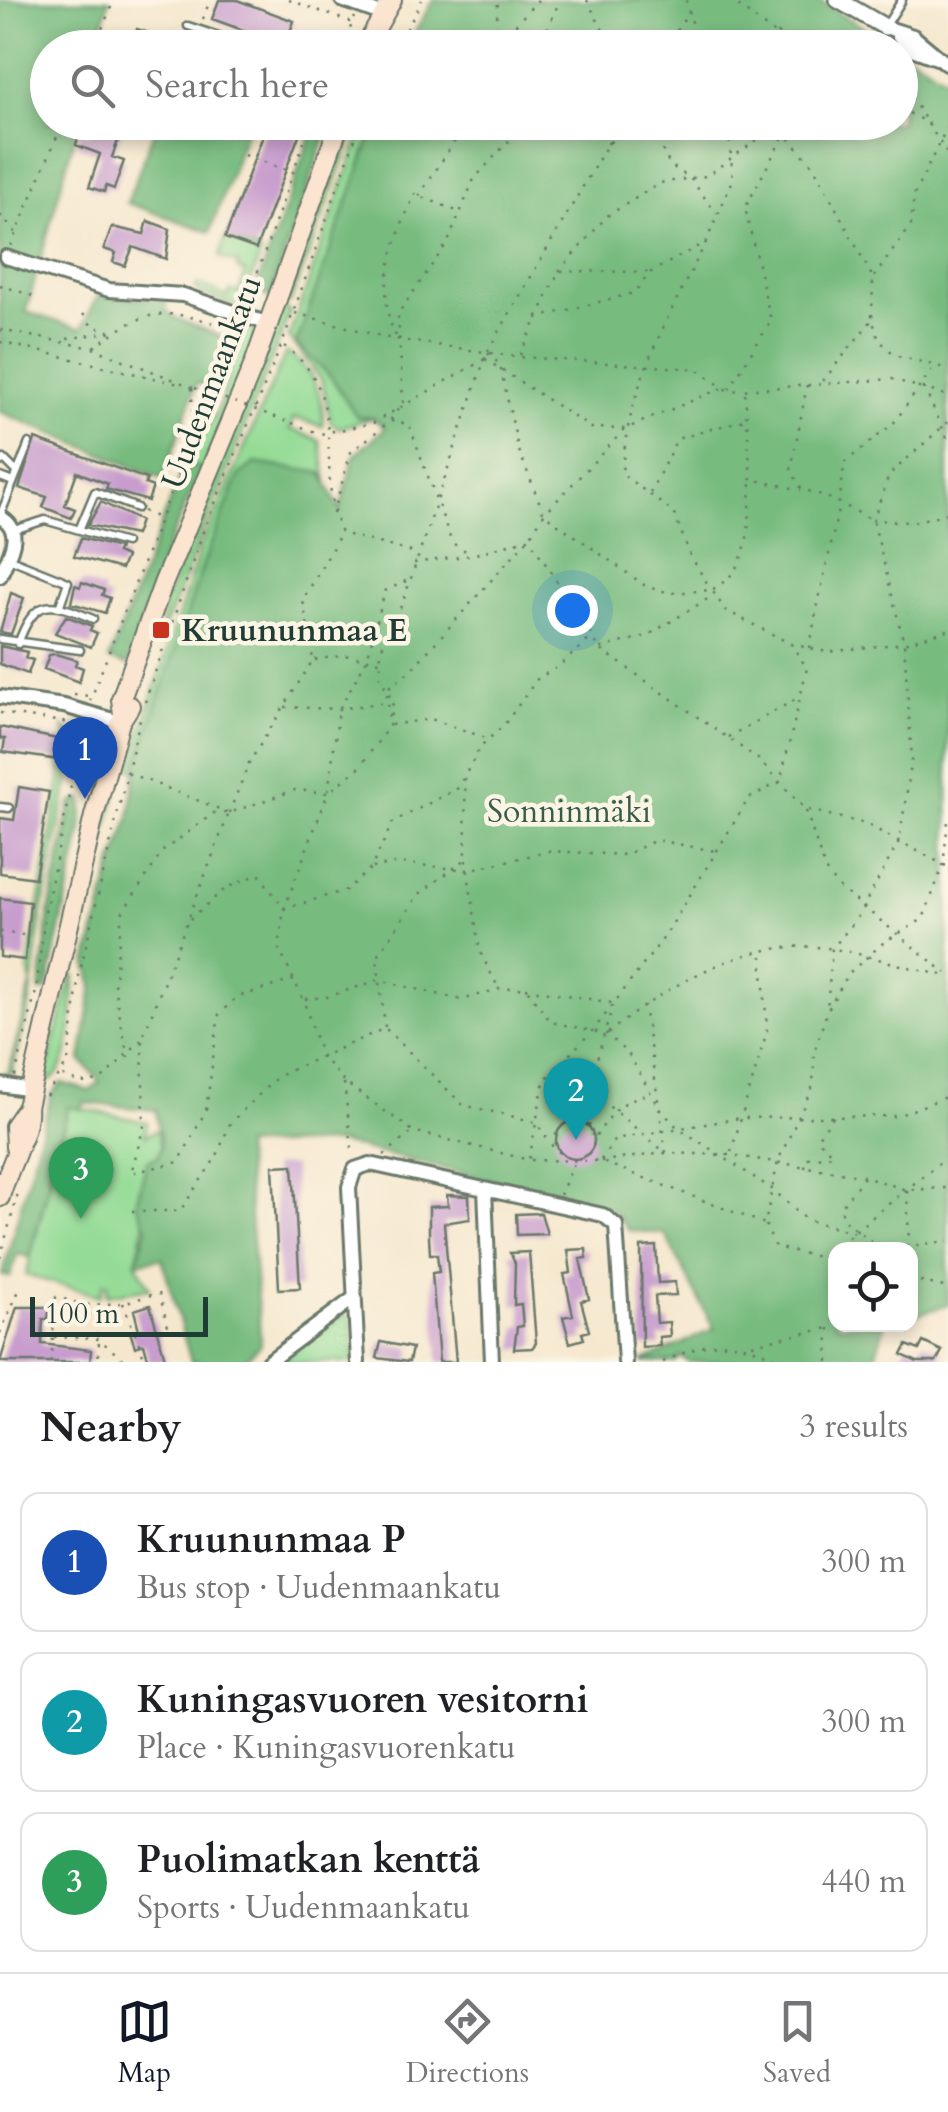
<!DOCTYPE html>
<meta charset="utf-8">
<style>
:root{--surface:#fff;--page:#f2f2f2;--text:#202124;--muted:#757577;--line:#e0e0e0;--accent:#111827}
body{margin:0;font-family:Cardo,serif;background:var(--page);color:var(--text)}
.controls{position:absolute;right:30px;bottom:30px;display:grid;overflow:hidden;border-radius:20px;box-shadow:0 5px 15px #0003}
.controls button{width:90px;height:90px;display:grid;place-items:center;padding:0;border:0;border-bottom:2px solid var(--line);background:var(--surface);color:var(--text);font:50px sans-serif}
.scale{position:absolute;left:30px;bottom:25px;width:178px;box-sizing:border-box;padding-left:10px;border:5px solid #1f3d34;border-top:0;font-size:28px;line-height:35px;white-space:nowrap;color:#1f3d34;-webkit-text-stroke:8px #fcf5e5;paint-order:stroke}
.you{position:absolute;left:572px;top:610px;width:35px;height:35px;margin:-25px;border:8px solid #fff;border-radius:50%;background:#1a73e8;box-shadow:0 0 0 15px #1a73e833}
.badge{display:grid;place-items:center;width:65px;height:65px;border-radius:50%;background:var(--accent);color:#fff;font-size:32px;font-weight:700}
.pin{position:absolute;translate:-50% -82px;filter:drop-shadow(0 2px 5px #0008)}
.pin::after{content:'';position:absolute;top:52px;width:35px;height:30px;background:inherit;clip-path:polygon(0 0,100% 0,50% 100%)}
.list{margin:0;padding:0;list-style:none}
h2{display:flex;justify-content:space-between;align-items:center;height:130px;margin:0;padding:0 40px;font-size:42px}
h2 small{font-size:32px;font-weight:400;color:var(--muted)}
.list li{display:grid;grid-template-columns:65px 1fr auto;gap:30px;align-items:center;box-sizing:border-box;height:140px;margin:0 20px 20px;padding:0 20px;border:2px solid var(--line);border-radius:20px}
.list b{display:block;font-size:38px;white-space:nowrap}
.list p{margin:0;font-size:32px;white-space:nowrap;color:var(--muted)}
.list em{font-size:32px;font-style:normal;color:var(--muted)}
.icon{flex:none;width:55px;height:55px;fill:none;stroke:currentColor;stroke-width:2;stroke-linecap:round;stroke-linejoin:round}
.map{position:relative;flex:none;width:948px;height:1362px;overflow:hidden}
.search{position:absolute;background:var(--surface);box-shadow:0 5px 15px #0003;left:30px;right:30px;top:30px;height:110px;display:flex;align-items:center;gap:25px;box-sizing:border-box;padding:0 35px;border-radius:55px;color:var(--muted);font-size:38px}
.sheet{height:610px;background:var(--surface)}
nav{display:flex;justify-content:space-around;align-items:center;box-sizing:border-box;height:140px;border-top:2px solid var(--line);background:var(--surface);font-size:28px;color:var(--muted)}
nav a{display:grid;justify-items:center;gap:5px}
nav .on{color:var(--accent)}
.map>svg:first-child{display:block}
.green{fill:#94db96;stroke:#5a8c65;stroke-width:2.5}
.forest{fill:#77bb7f;stroke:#4b7c5a;stroke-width:2.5}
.building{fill:#c89dce}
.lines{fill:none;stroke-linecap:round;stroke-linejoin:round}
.service-casing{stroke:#6a786a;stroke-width:11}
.minor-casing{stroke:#6a786a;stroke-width:18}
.tertiary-casing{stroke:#6a786a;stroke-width:20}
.secondary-casing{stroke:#6a786a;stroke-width:22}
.path{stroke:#6a786a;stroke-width:2.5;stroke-dasharray:2.5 8;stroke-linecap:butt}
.service{stroke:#fff;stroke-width:6}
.minor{stroke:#fff;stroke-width:12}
.tertiary{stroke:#fff;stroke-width:15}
.secondary{stroke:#fce5d0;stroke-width:18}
.path-bridge{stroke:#6a786a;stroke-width:2.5;stroke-dasharray:2.5 8;stroke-linecap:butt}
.poi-dot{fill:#c8321e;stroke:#fcf5e5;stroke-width:4}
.labels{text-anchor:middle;stroke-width:9;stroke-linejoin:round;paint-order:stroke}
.street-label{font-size:32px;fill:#1f3d34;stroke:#fcf5e5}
.poi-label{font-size:32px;font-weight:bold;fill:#1f3d34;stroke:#fcf5e5;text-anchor:start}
.park-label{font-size:32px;fill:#365d48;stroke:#fcf5e5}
</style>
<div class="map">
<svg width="948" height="1362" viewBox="0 0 948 1362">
<rect width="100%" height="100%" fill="#fcf5e5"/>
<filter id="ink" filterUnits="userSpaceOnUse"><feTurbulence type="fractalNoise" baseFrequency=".01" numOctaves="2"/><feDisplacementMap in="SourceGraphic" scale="20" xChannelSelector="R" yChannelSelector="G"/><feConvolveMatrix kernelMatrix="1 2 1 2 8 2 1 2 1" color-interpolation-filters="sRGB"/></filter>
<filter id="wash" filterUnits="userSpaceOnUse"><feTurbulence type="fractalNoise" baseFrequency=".0048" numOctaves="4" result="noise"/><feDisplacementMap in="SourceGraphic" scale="40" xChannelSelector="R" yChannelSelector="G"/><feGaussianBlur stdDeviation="2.25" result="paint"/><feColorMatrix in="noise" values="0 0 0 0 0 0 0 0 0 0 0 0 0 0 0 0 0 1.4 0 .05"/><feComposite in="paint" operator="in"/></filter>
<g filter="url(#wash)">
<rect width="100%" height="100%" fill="#f5e7cd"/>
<path class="green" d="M350,123H358L290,303L286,301Z
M365,123H376L297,344C327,367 342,396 373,418L339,428L331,423L322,381L289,337Z
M225,238L261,253L241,308L197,292L195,287L199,284L227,297L231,291L238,293L246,273L237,269L238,264L220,257Z
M283,308L290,312L165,626L161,625L166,600Z
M244,323L253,330L255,340L202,468L185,464L219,408Z
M286,352C313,370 324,394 323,426L294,418L290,429L320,440L328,486L322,473L239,475L203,564L136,772L130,767L200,549Z
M137,701L141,702L93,879L99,834Z
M62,724L76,741L42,913L29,1007L10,1079L2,1078V1073L8,1074L32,982L28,971L67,738Z
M72,975L75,976C70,1006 77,1073 43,1084Z
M69,1106L147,1122L145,1136L157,1130L161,1148L136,1263L150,1288L106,1295L108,1285L104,1283L100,1296L26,1275Z
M345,1314L352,1320L354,1362H279Z"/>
<path class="forest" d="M0,0H109L97,47L48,48V122L78,123L26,312L81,329L98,296L166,300V310L173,317L225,338L210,387L197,383L163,479L0,412Z
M433,0H818L896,47H407Z
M901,50L948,79V1305L911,1316L910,1250H836V1324L885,1325L873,1362H689L680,1357L675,1362H642L714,1329L665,1234L628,1230L613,1210L339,1143L244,1146L261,1345L242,1362H191L162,1258L136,1263L147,1228L136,1203L147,1161L157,1157L161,1148L156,1110L84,1103L82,1109L68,1107L30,1257L17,1254L10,1277L2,1275L51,1096L61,1083L90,1091L100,1082L81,1060L93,986L87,964L113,865L130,817L136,768L203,564L239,475L255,463L322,473L340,510L354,456L385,428L373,418L357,417L331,377L296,344L376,123L900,122Z
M157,123H249L210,232L127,203Z
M315,123H330L270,297L255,292Z
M185,464L202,468L169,543L128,665L109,660Z
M79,799H83L82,829L47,990L40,991L50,907L71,804Z"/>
<g id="blocks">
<path class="building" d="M219,0H237L294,21L285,45L212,19Z
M137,29L186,46V48H130Z
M93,122L122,130L112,157L124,161L114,189L106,186L104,192L89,187L100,154L76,145L80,131L89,134Z
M268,122H304L256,249L225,238Z
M148,221L170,229L166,259L133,247L125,266L113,262L116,253L104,249L112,227L144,234Z
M35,439L147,479L145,484L153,487L148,501L106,489L108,484L77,472L65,505L75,509L71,518L43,507L47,497L19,488Z
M101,502L140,521L135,535L88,525Z
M81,538L119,548L117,553L126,557L121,569L74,556Z
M82,582L104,590L102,595L110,598L105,613L71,603L75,585L80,587Z
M11,593L24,598L11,634L0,632Z
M66,616L92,626L90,630L97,633L91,647L55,633Z
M0,646L27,652L25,658L33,660L28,674L0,664Z
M55,654L77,660L75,665L83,668L79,682L44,669L49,655Z
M0,727L62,740L59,760L3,752L5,739L0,738Z
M19,787L49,792L35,878L0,873V818L14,820Z
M0,898L30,902L25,960L0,957Z
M556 1140a19 19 0 1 1 38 0a19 19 0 1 1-38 0Z
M293,1165L300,1288L279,1289L273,1166Z
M447,1195L469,1196L470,1219L444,1223L456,1362H439L432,1273L439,1272L437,1254H430L429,1237V1207L448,1206Z
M541,1213L547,1234L517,1235L516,1214Z
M656,1246L658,1283L675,1282L676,1295L655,1296L657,1323L669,1322L670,1336L659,1337L660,1346L642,1347L641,1247Z
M586,1249L587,1258L580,1259L589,1299L581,1301L589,1331L582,1333L584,1339L570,1343L563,1317L573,1315L564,1274L571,1273L568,1250Z
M529,1252L536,1343L532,1348L514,1349L517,1327L523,1326L521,1304L514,1305L515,1263L510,1253Z
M150,1305L166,1362H149L144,1344L135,1347L130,1332L139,1330L134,1310Z
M17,1307H50L48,1319H43L42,1344L91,1350L90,1362H0Z
M381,1342L412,1348L409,1362L377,1358Z
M923,1342L942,1351L936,1362H917L902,1355L907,1345L919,1350Z"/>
</g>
</g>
<g filter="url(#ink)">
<use href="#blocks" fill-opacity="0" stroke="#6a786a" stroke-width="2.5"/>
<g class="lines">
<defs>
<path id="service" d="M887,24L902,0
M188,26L255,48
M0,462L4,459L17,472
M0,477L13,482
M0,516L29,443
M14,530L45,520L125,543
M79,530L95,492L137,508
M8,558L68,582L60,605
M0,639L80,650
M18,644C35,596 51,601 93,619
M0,807L9,808"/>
<path id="minor" d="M342,0L384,15
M885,27L913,36L948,65
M897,33L907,47L937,58
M6,257L109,290L183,295L269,324
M0,517C26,531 8,556 0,576
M0,697L64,706L120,722
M0,1085L32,1090
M485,1189L492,1362
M268,1362L354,1298
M358,1362L349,1187L355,1169L370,1164L603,1215L616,1225L625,1362"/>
<path id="tertiary" d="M838,0L885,27"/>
<path id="secondary" d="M365,48L392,0
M123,714L121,699L163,584L254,364L340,122
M15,1147L14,1126L27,1107
M0,1197C7,1170 30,1130 27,1107L94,816L120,722L130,706"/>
</defs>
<use href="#service" class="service-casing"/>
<use href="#minor" class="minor-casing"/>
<use href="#tertiary" class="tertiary-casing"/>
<use href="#secondary" class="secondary-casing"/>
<path class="path" d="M289,0L353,23
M587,0L612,48
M686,0L699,48
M730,0L793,48
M203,19L210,0
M777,33L823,48
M496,38L498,0
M94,48L114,0
M181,48L185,35
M342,48L355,17
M397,48L422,0
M494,48L538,0
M539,48L560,0
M665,48L689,12
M900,80L948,155
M900,108L929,124
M648,122L670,165L690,178L717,214
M763,122L785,133L814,167L873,278L872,319L879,340L895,355L948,369
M792,129L804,122
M608,144L617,122
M244,155L292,172
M419,196L467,122
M0,215L16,233
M706,242C667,320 627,386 622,474L674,513L690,555L710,588
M11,246L63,122
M559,271L607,216L660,183L706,176L757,140L785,133
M874,277L911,225L914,195L948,125
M0,285L36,297
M247,302L311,122
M295,313L388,338L519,357L697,369L728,391L892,379L948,396
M83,314L92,326L109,331
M537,318L634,293L651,272L706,242L733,180L728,122
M0,330L93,348L195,388
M396,336C373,293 396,236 415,194L459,212
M67,339L114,331
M0,342L179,384
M284,346C353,395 313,466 341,533L415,553
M94,347C151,304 168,309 234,329
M488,351L607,145L631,122
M488,353L500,365L518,448L544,514L647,587L671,593L712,590L725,610L791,644L807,668L780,782L749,798L665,936L596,1027L544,1081L529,1160
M520,355L559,271L648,272
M485,359L591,428L625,429L722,388
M823,381L871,321
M807,385L791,470L802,490C826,493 851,510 873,520L904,643L948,630
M192,388L193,440
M924,388L948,440
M729,389L771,321L745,208L785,133L798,122
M745,393L751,479L801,490
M391,421L409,424L452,543L471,554
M948,422L889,475L873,520L913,522L948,513
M292,423L320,434L373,423L485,359
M650,493L677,439L746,419
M143,511L158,518
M333,514L351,452L390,421L403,402L398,314L448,242L474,179L508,142L513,122
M414,563L472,555L529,538L600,649L758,759L805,809L866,824L948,867
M406,581L385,591L367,659L339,709L328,793L284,909L279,949L303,999L321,1055L344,1082L413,1131L529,1160L600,1161L765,1224
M713,589C753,568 749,520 751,481
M791,644L828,652L904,643L912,759L899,842L857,918L832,949L827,1010
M601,648L647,636L714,595
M810,648C819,586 839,526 844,463L893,424L934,367
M315,660L344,655L380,661
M389,687L410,671L529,538L544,514L625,429
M387,694L389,721
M74,695L91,696
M90,701L182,463L205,426L226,377L237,328
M145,702L204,529L282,344L361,122
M285,707L339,709L387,702
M0,713L77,724
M391,725L431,719L489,739
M728,737L798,698
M128,773L227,812
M74,778L88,784
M806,811L825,870L836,885L946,973
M229,813L249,763L313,660L303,600L341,533
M466,860L480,952L498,987
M372,868L399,863L468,870L550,851L625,855L656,840L715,851
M190,919L226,888L259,874L284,909L346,890L371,868L393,822L458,788L481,746L504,725L538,678L558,667L590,639
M0,932L23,935
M294,980L237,997L219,1014L206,1110L179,1162L131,1173L144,1126L142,1039L229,813L295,790L328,793L359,768L389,726L393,701L380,677L381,649L403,602L487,352
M526,988L612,1003
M305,999L327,997L379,980L462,1000L499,989L526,988L551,1022L607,1034L629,1055L660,1109L677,1127L772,1189L807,1220L854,1232
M613,1005L588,1089L666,1153L644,1006
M385,1027L377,957L418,895L466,859L465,777
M608,1033C671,983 750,935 834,949C873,956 910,969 948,976
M128,1058L114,986L122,913L164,850L214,813H227
M63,1076L81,1083L100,1081L141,1040
M15,1077L36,991L45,913L84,723
M344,1083L353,1155
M46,1096L68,1062L79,975L140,719
M596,1136C612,1113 621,1099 650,1094
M731,1152L767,1031L762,956
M384,1155L412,1132
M601,1160L615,1139L741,1118L897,1116L948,1096
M601,1161L666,1153L730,1155L865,1176L906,1190L948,1188
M805,1168L807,1158L833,1155L817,1138L834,1116
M864,1177L841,1206L843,1219L882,1250
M907,1191L909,1243
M560,1195L575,1161L594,1150L591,1126L569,1118L556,1133L555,1150L574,1161
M132,1211H180L217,1156L230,1123L278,1076L385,1028L463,1105L536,1122L555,1150
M885,1249L948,1241
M823,1257L948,1156
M0,1258L19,1190
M836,1261L775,1247L765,1224L778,1161L813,1086L814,1053L827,1011L849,973L883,943L923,919L943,866L948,821
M910,1279L948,1288
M123,1303L146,1362
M87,1305L123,1303L159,1293L168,1326
M0,1333L21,1286
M54,1337L99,1339L126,1362
M752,1344L829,1328
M51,1362L56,1297L86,1305L99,1339L98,1362
M663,1362C714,1338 734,1337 785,1362
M828,1362L829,1328L836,1315"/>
<use href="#service" class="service"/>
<use href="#minor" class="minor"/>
<use href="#tertiary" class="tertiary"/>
<use href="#secondary" class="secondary"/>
<path class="path-bridge" d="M195,388L292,423"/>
</g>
</g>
<rect class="poi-dot" x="151" y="620" width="20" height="20" rx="5"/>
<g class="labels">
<g class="street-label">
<text transform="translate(211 382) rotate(-69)" y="11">Uudenmaankatu</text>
</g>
<g class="poi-label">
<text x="181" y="641">Kruununmaa E</text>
</g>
<g class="park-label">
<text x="569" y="822">Sonninmäki</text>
</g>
</g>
</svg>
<div class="controls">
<button><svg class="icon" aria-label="locate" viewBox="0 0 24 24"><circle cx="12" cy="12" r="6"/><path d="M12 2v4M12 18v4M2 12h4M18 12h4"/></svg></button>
</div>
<div class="scale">100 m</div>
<div class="you"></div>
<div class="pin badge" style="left:85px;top:799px;background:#1a4fb4">1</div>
<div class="pin badge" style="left:576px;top:1140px;background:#0f9aa8">2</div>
<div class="pin badge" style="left:81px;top:1219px;background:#2e9e5b">3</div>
<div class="search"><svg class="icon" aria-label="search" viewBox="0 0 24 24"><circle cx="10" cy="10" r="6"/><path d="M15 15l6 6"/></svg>Search here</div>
</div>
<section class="sheet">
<h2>Nearby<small>3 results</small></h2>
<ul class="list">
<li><span class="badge" style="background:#1a4fb4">1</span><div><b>Kruununmaa P</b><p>Bus stop · Uudenmaankatu</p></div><em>300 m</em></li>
<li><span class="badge" style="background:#0f9aa8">2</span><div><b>Kuningasvuoren vesitorni</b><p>Place · Kuningasvuorenkatu</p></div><em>300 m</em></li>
<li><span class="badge" style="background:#2e9e5b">3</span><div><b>Puolimatkan kenttä</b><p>Sports · Uudenmaankatu</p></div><em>440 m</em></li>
</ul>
</section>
<nav>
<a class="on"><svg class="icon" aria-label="map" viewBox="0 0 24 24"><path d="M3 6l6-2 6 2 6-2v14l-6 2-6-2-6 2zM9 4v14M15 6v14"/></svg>Map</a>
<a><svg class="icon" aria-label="directions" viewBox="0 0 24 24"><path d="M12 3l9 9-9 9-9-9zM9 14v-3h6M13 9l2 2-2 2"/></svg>Directions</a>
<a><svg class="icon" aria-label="saved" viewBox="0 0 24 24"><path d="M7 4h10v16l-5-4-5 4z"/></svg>Saved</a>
</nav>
